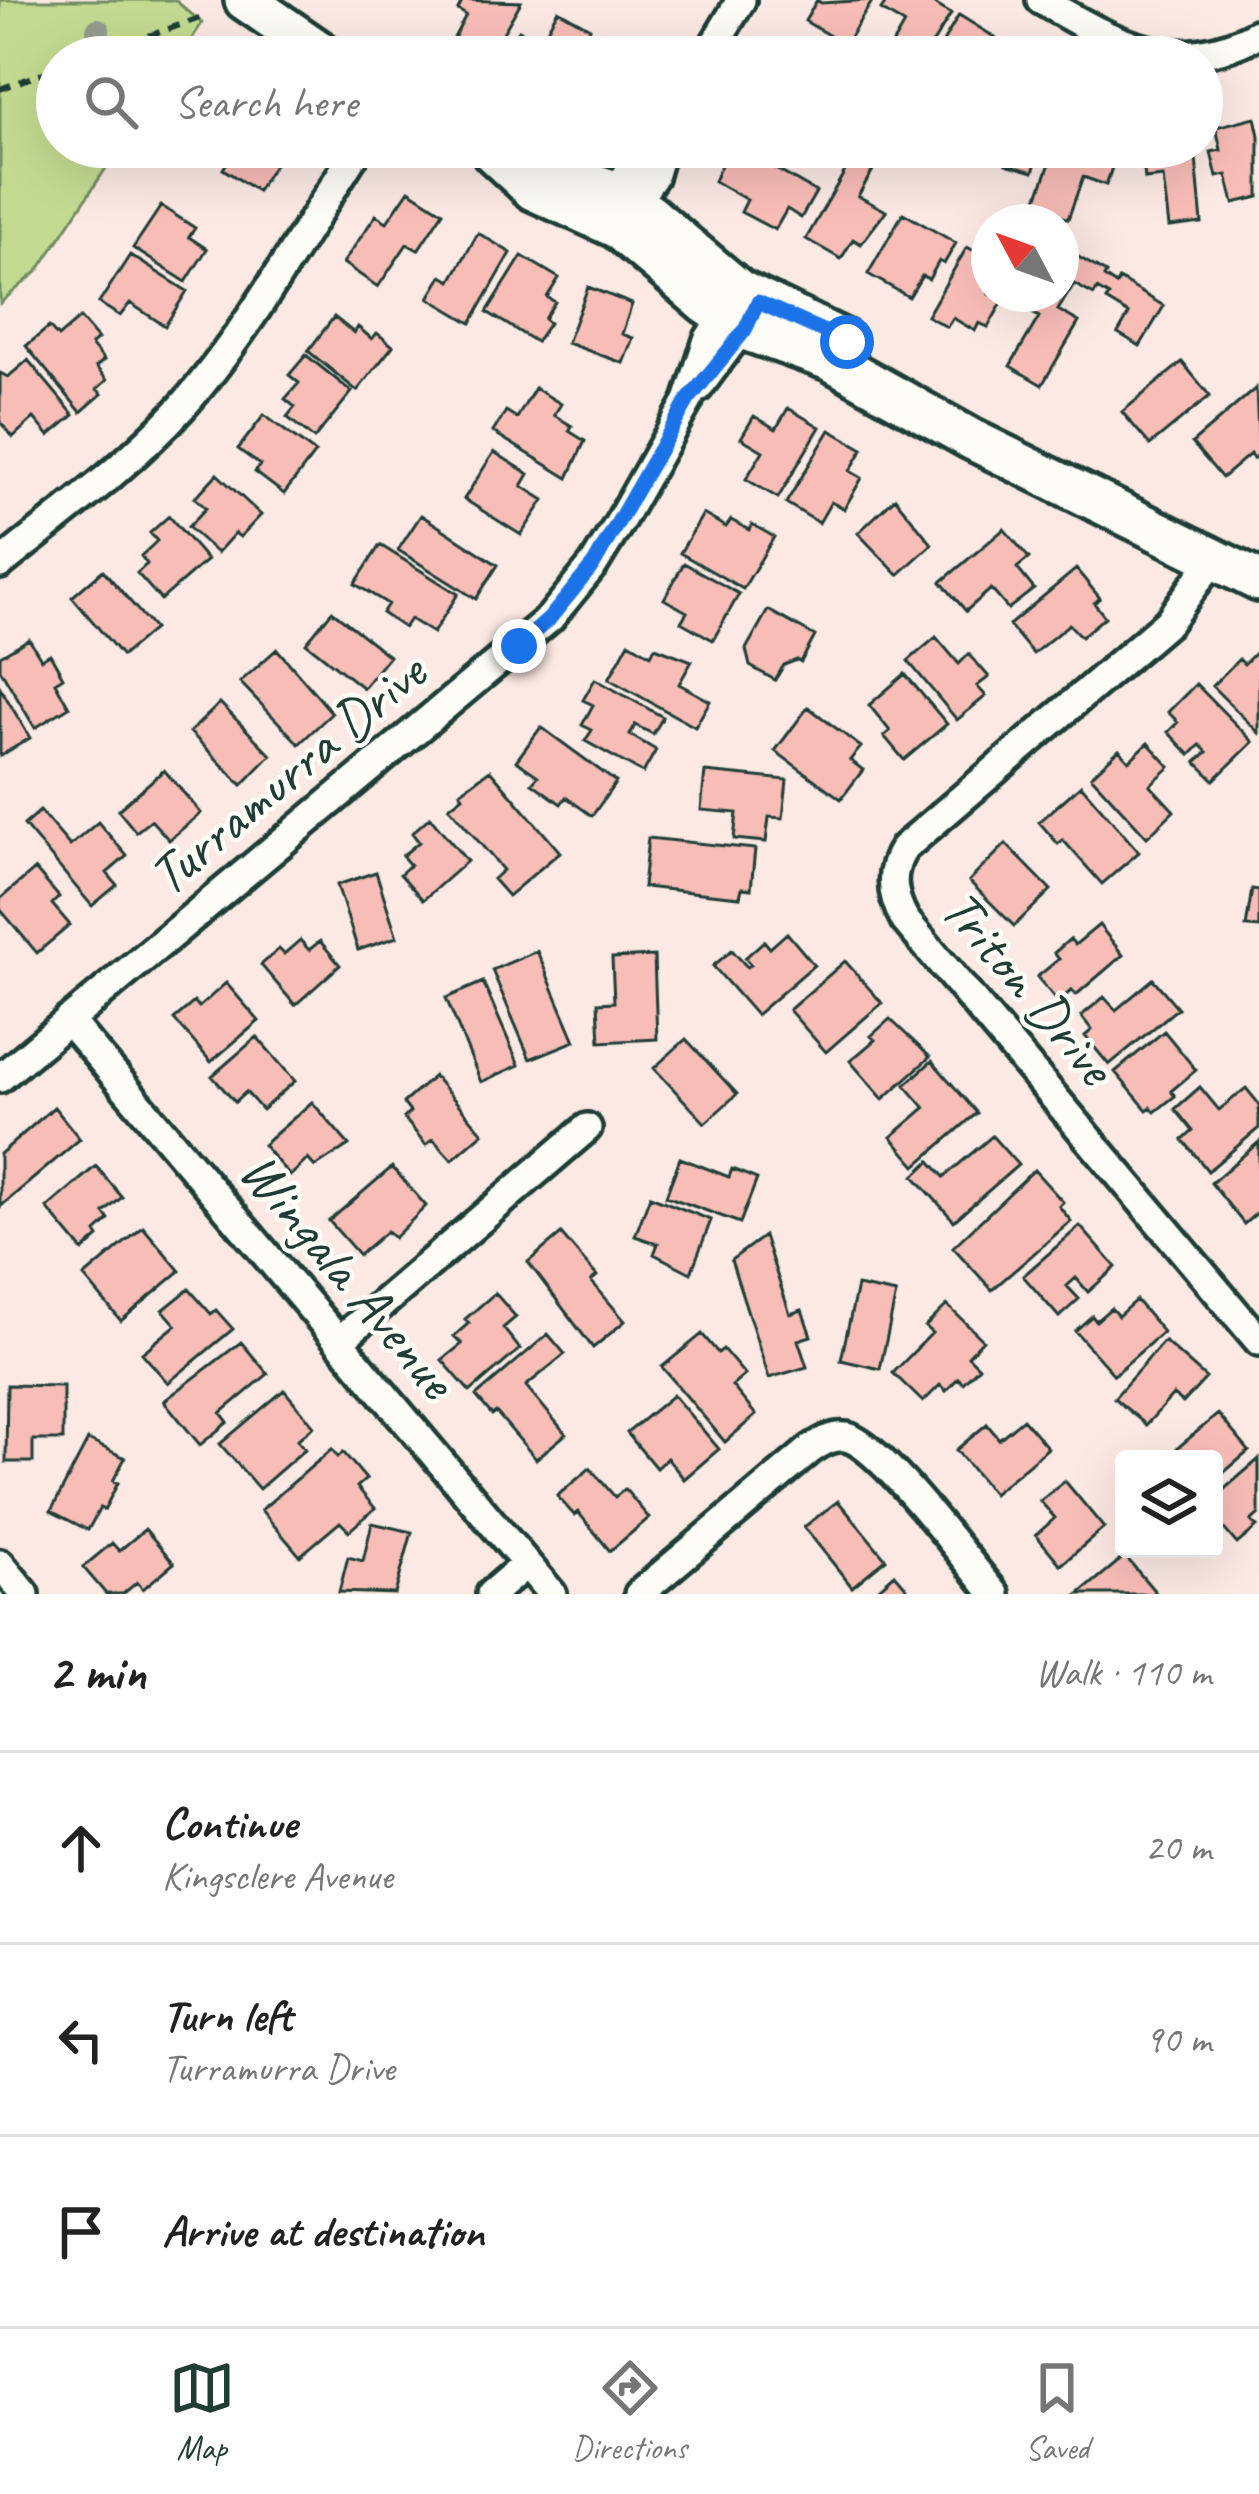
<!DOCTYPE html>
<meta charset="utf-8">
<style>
:root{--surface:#fff;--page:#f6f6f6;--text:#222;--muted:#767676;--line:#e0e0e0;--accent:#1f3d34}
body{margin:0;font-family:Caveat,sans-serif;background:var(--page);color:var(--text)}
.controls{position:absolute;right:36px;bottom:36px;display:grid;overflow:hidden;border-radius:12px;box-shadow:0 12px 48px #0002}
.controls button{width:108px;height:108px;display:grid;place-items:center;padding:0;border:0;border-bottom:3px solid var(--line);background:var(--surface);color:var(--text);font:60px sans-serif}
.compass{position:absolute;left:971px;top:204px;width:108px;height:108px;border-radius:50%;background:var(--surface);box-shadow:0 12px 48px #0002;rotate:311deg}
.stop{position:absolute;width:36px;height:36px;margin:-27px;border:9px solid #1a73e8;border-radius:50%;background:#fff}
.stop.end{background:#1a73e8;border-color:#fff;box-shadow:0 3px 12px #0008}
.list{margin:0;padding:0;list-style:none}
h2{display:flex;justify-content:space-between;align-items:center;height:156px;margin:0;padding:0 48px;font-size:51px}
h2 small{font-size:39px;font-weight:400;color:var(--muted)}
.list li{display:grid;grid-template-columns:78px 1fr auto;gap:36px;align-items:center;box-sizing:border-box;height:192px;padding:0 48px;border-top:3px solid var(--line)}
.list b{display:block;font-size:45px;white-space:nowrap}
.list p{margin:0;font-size:39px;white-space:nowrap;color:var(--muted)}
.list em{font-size:39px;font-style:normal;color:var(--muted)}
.icon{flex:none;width:66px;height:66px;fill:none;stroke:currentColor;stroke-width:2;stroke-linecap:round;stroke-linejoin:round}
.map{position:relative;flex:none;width:1259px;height:1594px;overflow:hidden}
.search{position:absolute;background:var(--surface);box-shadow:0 12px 48px #0002;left:36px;right:36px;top:36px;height:132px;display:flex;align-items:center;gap:30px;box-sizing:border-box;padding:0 42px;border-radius:66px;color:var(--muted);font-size:45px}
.sheet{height:732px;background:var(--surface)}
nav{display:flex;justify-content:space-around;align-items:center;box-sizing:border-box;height:168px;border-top:3px solid var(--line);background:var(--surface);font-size:33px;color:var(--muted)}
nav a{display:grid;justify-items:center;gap:6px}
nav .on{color:var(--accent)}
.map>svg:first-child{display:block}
.green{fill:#c3db91;stroke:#718c62;stroke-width:3}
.building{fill:#f9bdb8;stroke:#1f3d34;stroke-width:3}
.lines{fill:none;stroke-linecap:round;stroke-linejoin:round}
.street-casing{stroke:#1f3d34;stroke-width:36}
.secondary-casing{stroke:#1f3d34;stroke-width:48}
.path{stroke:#1f3d34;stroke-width:6;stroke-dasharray:12 9;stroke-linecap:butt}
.street{stroke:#fdfcf7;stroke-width:27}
.secondary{stroke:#fdfcf7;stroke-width:39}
.tree{fill:#959c8e}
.route{stroke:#1a73e8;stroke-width:15}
.labels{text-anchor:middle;stroke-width:9;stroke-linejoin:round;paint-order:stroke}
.street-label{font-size:57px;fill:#1f3d34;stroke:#fdfcf7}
</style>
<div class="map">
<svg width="1259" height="1594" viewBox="0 0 1259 1594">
<rect width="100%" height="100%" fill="#fce9e4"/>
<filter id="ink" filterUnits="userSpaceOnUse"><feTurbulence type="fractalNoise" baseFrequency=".00833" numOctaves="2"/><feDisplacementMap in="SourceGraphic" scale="24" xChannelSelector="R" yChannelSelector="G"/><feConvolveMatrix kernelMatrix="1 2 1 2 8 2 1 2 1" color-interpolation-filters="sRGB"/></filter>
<g filter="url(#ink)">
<path class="green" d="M0,0H175L202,23L180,57H57V147H120L38,271L0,303Z"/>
<path class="building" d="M463,0L521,2L489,57L454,38L466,15L458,10Z
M817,0L821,3L873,0L845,45L805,21Z
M888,0H928L951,14L924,57H885L904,24L881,10Z
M558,10L590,28L574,57H504L519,30L540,42Z
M959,15L996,38L984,57H943L947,51L940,47Z
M1255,117L1259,136V197L1234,203L1227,175L1217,177L1211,152L1221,150L1216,127Z
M237,147H286L257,191L223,169Z
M729,147H737L816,192L801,218L787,209L775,230L741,212L747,200L714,181Z
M764,147H813L801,168Z
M1012,147H1041L1033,172L1006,164Z
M1056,147H1119L1106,185L1083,177L1068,219L1034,207Z
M1162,147H1195L1202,223L1169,227L1163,177L1145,179L1142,153L1163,151Z
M852,159L873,170L858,196L886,211L861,244L853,239L841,259L806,239Z
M409,190L443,212L418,250L407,244L378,287L343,263L376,215L387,222Z
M161,206L195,228L189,237L207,249L186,282L133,248Z
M903,213L956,243L944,264L939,261L929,279L922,276L909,297L868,274Z
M478,233L511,253L471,323L429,298L442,276L451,281Z
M967,247L989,259V294H1007L988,327L979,323L975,331L953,318L947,327L927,316Z
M1063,248L1106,273L1104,277L1116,285L1119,279L1164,306L1140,346L1118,333L1129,314L1106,300L1109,296L1097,289L1094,295L1074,284L1058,310L1079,322L1042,385L1010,366L1039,317L1027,310L1036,294H1061Z
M130,255L187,291L165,326L130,303L120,316L99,303Z
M522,256L559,278L547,297L555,302L544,319L549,323L536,342L487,312Z
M588,287L632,304L622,334L633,338L623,363L567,343Z
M334,317L354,333L358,327L372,339L377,333L393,346L357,391L308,351Z
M80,318L98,339L91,345L104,360L96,367L107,380L97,389L102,394L81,412L26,346L49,327L58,337Z
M306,355L352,392L314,439L287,417L295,407L285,399L299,383L289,375Z
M28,360L74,415L49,436L34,418L13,437L0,422V373L8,377Z
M1182,362L1210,396L1150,445L1122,412Z
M535,388L561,404L554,415L572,426L569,431L585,441L568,478L493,432L506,411L517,418Z
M1256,388L1259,454L1253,459L1250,454L1222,478L1192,443Z
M788,408L820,427L778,498L746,479L763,451L741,438L754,416L776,429Z
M264,415L315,453L284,494L255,472L260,465L238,449Z
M830,430L863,449L850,471L862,478L844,509L831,502L819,523L786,503Z
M494,452L529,474L522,486L544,500L521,535L464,499Z
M217,474L261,515L240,537L235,533L217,553L188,527L206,508L195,498Z
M895,498L932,544L898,575L858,533Z
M703,514L726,527L731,520L749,530L752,524L774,537L743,589L680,553Z
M421,515L498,565L476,599L398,550Z
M169,516L207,560L161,600L137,573L147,564L141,556L157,541L150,533Z
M1004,529L1029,558L1017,568L1034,589L1008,609L991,589L966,611L941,582Z
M380,545L458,594L433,633L410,619L404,628L382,613L388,604L355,584Z
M684,563L739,594L713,640L681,622L687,612L664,599Z
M1076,569L1100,598L1094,603L1105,617L1081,637L1069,624L1033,654L1009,625Z
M103,570L154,629L122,656L72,597Z
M768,610L815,636L801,662L797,660L784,665L775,680L750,666L746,649Z
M332,611L389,656L363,688L306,643Z
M936,637L959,664L969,654L989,677L977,686L986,696L957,720L908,661Z
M29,639L41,659L50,654L63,677L55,682L69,707L35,728L0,669V656Z
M629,642L651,655L655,647L692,661L679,684L710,701L695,727L609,679Z
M277,649L332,713L299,744L240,682Z
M1256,652L1259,656V733L1212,686L1239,659L1244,664Z
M905,674L947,724L904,760L884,736L890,731L869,705Z
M595,679L663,717L653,734L635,725L630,735L656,750L643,773L585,741L592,730L582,725L593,705L583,700Z
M1196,684L1253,742L1214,780L1196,762L1207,752L1200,745L1190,755L1168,732L1178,722L1168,712Z
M0,687L30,738L0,756Z
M220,703L271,755L242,785L190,732Z
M808,707L861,747L850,760L863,770L841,799L775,751Z
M541,727L616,782L592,816L566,797L561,804L532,783L538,776L516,761Z
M1148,743L1170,767L1150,785L1174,811L1147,837L1091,776L1119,750L1129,761Z
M164,770L201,813L169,840L151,820L136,832L118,810Z
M490,770L560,852L508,896L493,879L503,870L449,807L463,796L460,792Z
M705,772L787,780L783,818L769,817L766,842L734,839L737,813L701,810Z
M1081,785L1139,852L1102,884L1063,840L1058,844L1039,822Z
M40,811L70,846L98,822L127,856L107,873L117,885L92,906L24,825Z
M430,817L467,861L423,900L400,874L410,865L402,856L419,842L412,833Z
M648,838L755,849L751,889L742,888L740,897L643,887Z
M1006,844L1051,890L1014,926L969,881Z
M35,869L59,897L52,904L70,925L37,953L0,909V899Z
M376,872L397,937L358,950L337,885Z
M1252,889L1259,890V928L1246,927Z
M1099,925L1123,955L1076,995L1072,990L1058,1002L1037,977L1059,959L1054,953L1070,939L1075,945Z
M787,933L814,965L756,1015L713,966L732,950L747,967L751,965L745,958L764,941L770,948Z
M300,940L309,950L320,941L340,965L295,1005L261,965L279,949L284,954Z
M537,951L575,1041L530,1059L492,970Z
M654,956L657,1039L600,1042L598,1003L614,1002L612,958Z
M845,961L882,1003L826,1052L789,1010Z
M1153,979L1178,1008L1109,1065L1085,1036L1092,1030L1081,1016L1104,997L1116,1010Z
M483,982L519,1065L481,1082L446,998Z
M226,983L259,1021L211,1062L174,1019L194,1002L199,1007Z
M890,1019L930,1057L883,1099L850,1061L875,1040L871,1036Z
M1164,1031L1196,1070L1171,1091L1175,1096L1155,1112L1151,1107L1147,1110L1115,1072Z
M257,1037L295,1081L262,1110L246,1092L235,1102L212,1076Z
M686,1039L737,1094L705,1123L654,1068Z
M932,1061L977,1113L916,1166L891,1137L925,1108L905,1085Z
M434,1076L483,1133L452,1160L433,1139L426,1145L404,1118L410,1112L403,1103Z
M1200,1087L1219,1110L1246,1088L1259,1104V1128L1208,1171L1183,1140L1193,1131L1175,1109Z
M312,1102L349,1145L315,1167L308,1159L290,1176L263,1145Z
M54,1107L80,1139L0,1207V1154Z
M992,1136L1018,1165L954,1221L914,1176L930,1161L944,1177Z
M1259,1142V1211L1244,1224L1211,1183Z
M680,1158L729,1177L732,1169L757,1179L740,1223L666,1196Z
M96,1166L122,1197L104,1213L109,1220L96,1232L99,1237L83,1251L47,1208Z
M392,1167L426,1206L394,1238L387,1231L359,1255L329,1221Z
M1034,1170L1063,1202L1059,1206L1071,1221L992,1290L953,1247Z
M650,1196L711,1220L691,1273L654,1254L658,1244L635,1236Z
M1080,1226L1116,1267L1088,1292L1076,1278L1067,1286L1079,1299L1059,1317L1023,1276Z
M143,1227L180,1271L121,1321L84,1277Z
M561,1234L597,1276L591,1281L625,1321L593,1348L528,1262Z
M764,1236L790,1314L802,1310L811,1336L798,1340L807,1367L769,1378L731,1260Z
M857,1286L896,1294L880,1369L841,1360Z
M189,1289L211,1314L216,1310L233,1329L168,1383L142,1353L176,1325L163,1310Z
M495,1293L516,1317L503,1328L520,1349L470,1392L442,1360L462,1344L454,1336L469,1323L465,1319Z
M1136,1300L1163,1332L1114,1375L1075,1331L1092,1316L1096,1321L1111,1308L1118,1316Z
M947,1305L983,1340L968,1356L979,1367L963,1383L958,1378L946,1391L940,1385L923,1402L893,1373L932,1333L925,1327Z
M548,1334L565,1354L526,1386L566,1434L536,1459L496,1412L492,1415L476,1396Z
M702,1334L718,1353L723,1349L745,1375L732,1386L756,1415L725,1442L662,1367Z
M1164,1341L1206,1378L1183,1403L1173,1395L1146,1425L1114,1398Z
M241,1342L268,1374L221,1413L228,1422L200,1445L164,1401Z
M7,1385L63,1386V1440H33V1462H6Z
M284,1390L314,1426L297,1440L305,1449L259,1489L220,1444Z
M673,1395L719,1449L684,1479L667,1458L656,1468L627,1433Z
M1218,1414L1249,1451L1214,1481V1459H1172L1169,1455Z
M1023,1419L1048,1448L993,1494L956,1450L987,1424L999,1439Z
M88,1440L125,1458L113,1481L118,1483L104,1510L100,1508L88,1530L51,1511Z
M332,1449L338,1457L343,1452L366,1479L357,1487L375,1508L349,1531L340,1522L300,1556L261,1510Z
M1259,1459V1514L1251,1521L1257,1527L1237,1544L1214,1517V1498Z
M590,1468L615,1497L625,1489L649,1518L610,1551L578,1512L574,1515L557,1496Z
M1065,1481L1104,1528L1061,1565L1036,1535L1055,1518L1040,1501Z
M838,1501L886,1559L852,1587L804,1527Z
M372,1523L412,1532L395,1594L339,1592L348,1557L363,1561Z
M145,1529L174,1563L143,1589L137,1582L123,1594H106L83,1567L112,1543L119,1551Z
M1125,1556L1157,1594H1079Z
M895,1574L912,1594H872Z"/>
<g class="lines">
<defs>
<path id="street" d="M1041,0C1114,43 1177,79 1259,33
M707,57L741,0
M608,204L645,147
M625,217L653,177L662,147
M698,388L750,318
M1215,557L1168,622L904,848C888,872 891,895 905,920L1259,1341
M0,564C62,514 128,466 182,407C248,333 304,231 359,147
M68,1020L552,1594
M0,1078L550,618L594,564L618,525L688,401L708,340L731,304
M339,1341L587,1128
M0,1564L25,1594
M491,1594L526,1564
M639,1594L811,1449C822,1442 833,1435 846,1437C881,1444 967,1562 995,1594"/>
<path id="secondary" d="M245,0L328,57
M493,153L533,190L617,228L705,303L745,330L830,360L971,439L1259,581
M504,156L616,191L649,214L739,290L843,340"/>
</defs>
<use href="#street" class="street-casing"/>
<use href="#secondary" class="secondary-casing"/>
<path class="path" d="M89,57L200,18
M0,89L57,68"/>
<use href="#street" class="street"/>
<use href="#secondary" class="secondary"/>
</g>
<circle class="tree" cx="98" cy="30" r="12"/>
</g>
<g class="lines" filter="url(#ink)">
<path class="route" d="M519,646L550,618L594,564L688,400L745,330L758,302L847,342"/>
</g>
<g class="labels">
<g class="street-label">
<text transform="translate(286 773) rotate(-40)" y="20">Turramurra Drive</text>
<text transform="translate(1029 986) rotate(50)" y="20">Triton Drive</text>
<text transform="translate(349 1274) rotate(50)" y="20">Wingala Avenue</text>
</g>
</g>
</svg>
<div class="controls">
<button><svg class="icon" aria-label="layers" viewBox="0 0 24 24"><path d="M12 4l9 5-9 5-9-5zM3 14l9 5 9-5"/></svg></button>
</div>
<svg class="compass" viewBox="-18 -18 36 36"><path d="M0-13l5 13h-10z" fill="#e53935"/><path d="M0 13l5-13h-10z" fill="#767676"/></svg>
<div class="stop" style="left:847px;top:342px"></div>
<div class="stop end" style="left:519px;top:646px"></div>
<div class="search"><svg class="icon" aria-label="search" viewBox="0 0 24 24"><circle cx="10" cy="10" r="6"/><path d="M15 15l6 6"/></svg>Search here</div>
</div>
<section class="sheet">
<h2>2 min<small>Walk · 110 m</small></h2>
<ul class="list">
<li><svg class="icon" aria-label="ahead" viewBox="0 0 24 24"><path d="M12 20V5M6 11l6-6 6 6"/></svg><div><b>Continue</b><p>Kingsclere Avenue</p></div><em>20 m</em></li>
<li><svg class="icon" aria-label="left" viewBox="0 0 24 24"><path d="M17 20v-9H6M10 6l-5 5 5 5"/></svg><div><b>Turn left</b><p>Turramurra Drive</p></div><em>90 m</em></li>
<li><svg class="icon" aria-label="arrive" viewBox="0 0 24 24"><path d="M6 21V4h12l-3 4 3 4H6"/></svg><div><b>Arrive at destination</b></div></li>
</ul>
</section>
<nav>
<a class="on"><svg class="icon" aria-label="map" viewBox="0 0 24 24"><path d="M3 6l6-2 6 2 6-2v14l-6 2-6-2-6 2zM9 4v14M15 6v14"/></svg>Map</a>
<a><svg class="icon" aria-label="directions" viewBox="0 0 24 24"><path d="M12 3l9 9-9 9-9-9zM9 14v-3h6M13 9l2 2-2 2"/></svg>Directions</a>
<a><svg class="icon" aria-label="saved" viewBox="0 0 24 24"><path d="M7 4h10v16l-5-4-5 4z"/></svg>Saved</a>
</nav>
